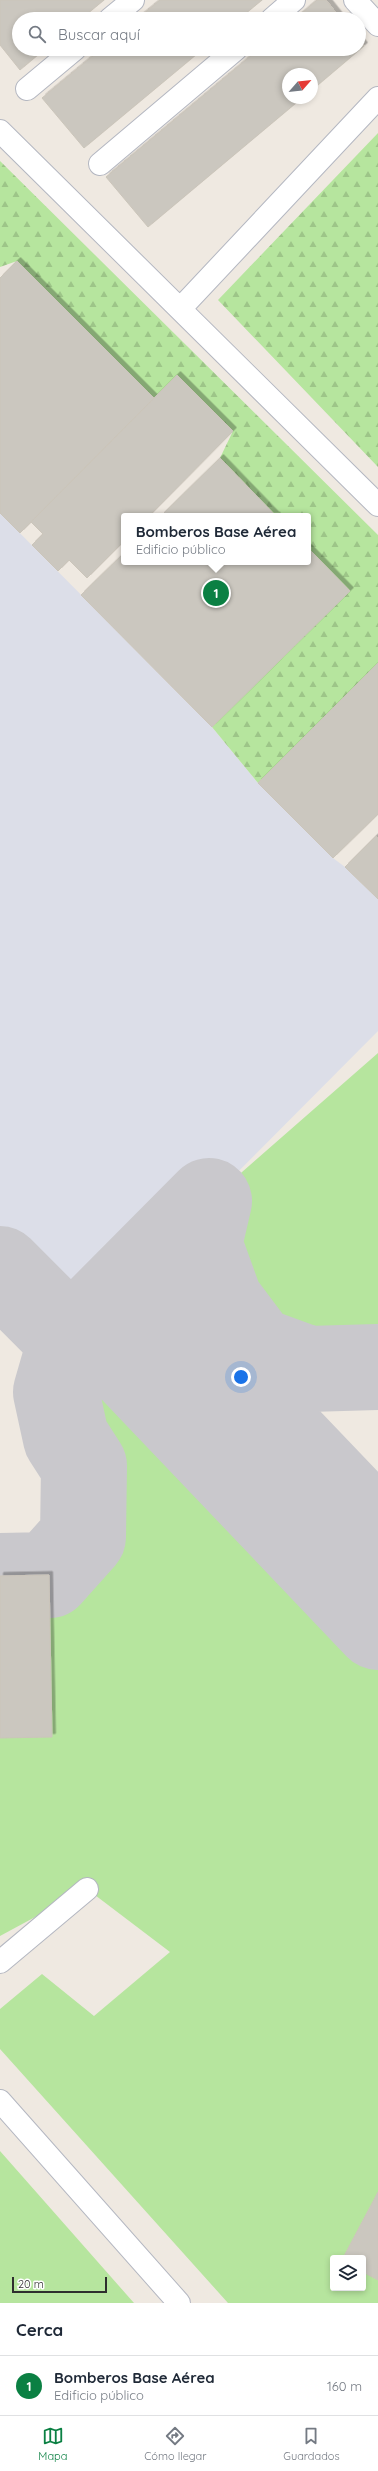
<!DOCTYPE html>
<html lang="es">
<meta charset="utf-8">
<style>
:root{--surface:#fff;--page:#f2f2f3;--text:#1f2937;--muted:#747a83;--line:#e0e1e3;--accent:#0b8043}
body{margin:0;font-family:Quicksand,sans-serif;background:var(--page);color:var(--text)}
.controls{position:absolute;right:12px;bottom:12px;display:grid;overflow:hidden;border-radius:4px;box-shadow:0 2px 6px #0003}
.controls button{width:36px;height:36px;display:grid;place-items:center;padding:0;border:0;border-bottom:1px solid var(--line);background:var(--surface);color:var(--text);font:20px sans-serif}
.compass{position:absolute;left:282px;top:68px;width:36px;height:36px;border-radius:50%;background:var(--surface);box-shadow:0 2px 6px #0003;rotate:62deg}
.scale{position:absolute;left:12px;bottom:10px;width:95px;box-sizing:border-box;padding-left:4px;border:2px solid #2e2e2e;border-top:0;font-size:11px;line-height:14px;white-space:nowrap;color:#2e2e2e;-webkit-text-stroke:3px #fff;paint-order:stroke}
.you{position:absolute;left:241px;top:1377px;width:14px;height:14px;margin:-10px;border:3px solid #fff;border-radius:50%;background:#1a73e8;box-shadow:0 0 0 6px #1a73e833}
.badge{display:grid;place-items:center;width:26px;height:26px;border-radius:50%;background:var(--accent);color:#fff;font-size:13px;font-weight:700}
.pin{position:absolute;translate:-50% -50%;border:2px solid #fff;box-shadow:0 1px 4px #0006}
.popup{position:absolute;left:121px;top:513px;width:190px;height:52px;box-sizing:border-box;display:grid;place-content:center;border-radius:4px;background:var(--surface);filter:drop-shadow(0 1px 3px #0005);font-size:13px;white-space:nowrap;color:var(--muted)}
.popup b{font-size:15px;color:var(--text)}
.popup::after{content:'';position:absolute;left:50%;top:100%;margin-left:-8px;border:8px solid transparent;border-top-color:var(--surface)}
.list{margin:0;padding:0;list-style:none}
h2{display:flex;justify-content:space-between;align-items:center;height:52px;margin:0;padding:0 16px;font-size:17px}
h2 small{font-size:13px;font-weight:400;color:var(--muted)}
.list li{display:grid;grid-template-columns:26px 1fr auto;gap:12px;align-items:center;box-sizing:border-box;height:60px;padding:0 16px;border-top:1px solid var(--line)}
.list b{display:block;font-size:15px;white-space:nowrap}
.list p{margin:0;font-size:13px;white-space:nowrap;color:var(--muted)}
.list em{font-size:13px;font-style:normal;color:var(--muted)}
.icon{flex:none;width:22px;height:22px;fill:none;stroke:currentColor;stroke-width:2;stroke-linecap:round;stroke-linejoin:round}
.map{position:relative;flex:none;width:378px;height:2303px;overflow:hidden}
.search{position:absolute;background:var(--surface);box-shadow:0 2px 6px #0003;left:12px;right:12px;top:12px;height:44px;display:flex;align-items:center;gap:10px;box-sizing:border-box;padding:0 14px;border-radius:22px;color:var(--muted);font-size:15px}
.sheet{height:112px;background:var(--surface)}
nav{display:flex;justify-content:space-around;align-items:center;box-sizing:border-box;height:56px;border-top:1px solid var(--line);background:var(--surface);font-size:11px;color:var(--muted)}
nav a{display:grid;justify-items:center;gap:2px}
nav .on{color:var(--accent)}
.map>svg:first-child{display:block}
.airport{fill:#dcdee8}
.green{fill:#b6e59e}
.forest{fill:url(#forest-firs)}
.lines{fill:none;stroke-linecap:round;stroke-linejoin:round}
.taxiway{stroke:#c9c8cc;stroke-width:86}
.building{fill:#cbc7bf;stroke:#cbc5ba;filter:url(#shadow)}
.minor-casing{stroke:#b4b7c1;stroke-width:24}
.minor{stroke:#fff;stroke-width:22}
</style>
<div class="map">
<svg width="378" height="2303" viewBox="0 0 378 2303">
<defs>
<pattern id="forest-firs" width="22" height="20" patternUnits="userSpaceOnUse"><rect width="22" height="20" fill="#b6e59e"/><path d="M5 1l3.5 6h-7zM16 11l3.5 6h-7z" fill="#9dc588"/></pattern>
<filter id="shadow"><feDropShadow dx="3.5" dy="-3.5" stdDeviation="0" flood-color="#0004"/></filter>
</defs>
<rect width="100%" height="100%" fill="#efe9e1"/>
<path class="airport" d="M0,513L212,727L258,783L333,858L345,867L378,899V1031L71,1340L0,1269Z"/>
<path class="green" d="M378,1053V1367L308,1369L256,1350L220,1302L199,1244L209,1201Z
M71,1340L113,1349L378,1627V2192L343,2258H333V2288H363V2272L378,2280V2303H228L0,2049V2009L42,1974L94,2016L170,1952L87,1889L0,1936V1738L49,1575L96,1522L84,1466L66,1438L56,1392Z
M0,2151L134,2303H0Z"/>
<path class="forest" d="M378,133V467L218,300Z
M0,161L378,535V663L258,783L212,727L350,591L308,548V516H276L220,458L233,431L177,375L154,398L17,261L0,267Z"/>
<g class="lines">
<path class="taxiway" d="M0,1269L71,1340L56,1392L66,1438L84,1466L83,1537L49,1575L0,1576
M185,1332L378,1534
M378,1367L308,1369L256,1350L220,1302L199,1244L209,1201L71,1340L113,1349L378,1627"/>
</g>
<path class="building" d="M0,0H104L81,19H19V49H45L20,70L0,45Z
M160,0H262L239,19H137Z
M317,0H326L341,19H295Z
M359,40L364,46L312,90V74H288V98H302L148,227L106,177L259,49H359Z
M101,49H203L84,148L42,98Z
M17,261L154,398L20,533L0,513V278Z
M177,375L233,431L149,516H124V541L87,578L69,560L58,571L32,545L43,534L31,522Z
M220,458L276,516H161Z
M308,548L350,591L212,727L81,595L124,553V562H308Z
M378,663V814L333,858L258,783Z
M376,836L378,838V899L345,867Z
M49,1575L52,1737L0,1738V1576Z
M378,2192V2280L363,2272V2258H343Z"/>
<g class="lines">
<defs>
<path id="minor" d="M355,0L378,25
M110,19L133,0
M272,19L294,0
M27,89L75,49
M0,131L378,505
M100,164L236,49
M180,309L378,98
M0,1962L87,1889
M0,2101L179,2303"/>
</defs>
<use href="#minor" class="minor-casing"/>
<use href="#minor" class="minor"/>
</g>
</svg>
<div class="controls">
<button><svg class="icon" aria-label="layers" viewBox="0 0 24 24"><path d="M12 4l9 5-9 5-9-5zM3 14l9 5 9-5"/></svg></button>
</div>
<svg class="compass" viewBox="-18 -18 36 36"><path d="M0-13l5 13h-10z" fill="#e53935"/><path d="M0 13l5-13h-10z" fill="#747a83"/></svg>
<div class="scale">20 m</div>
<div class="you"></div>
<div class="pin badge" style="left:216px;top:593px">1</div>
<div class="popup"><b>Bomberos Base Aérea</b>Edificio público</div>
<div class="search"><svg class="icon" aria-label="search" viewBox="0 0 24 24"><circle cx="10" cy="10" r="6"/><path d="M15 15l6 6"/></svg>Buscar aquí</div>
</div>
<section class="sheet">
<h2>Cerca<small></small></h2>
<ul class="list">
<li><span class="badge">1</span><div><b>Bomberos Base Aérea</b><p>Edificio público</p></div><em>160 m</em></li>
</ul>
</section>
<nav>
<a class="on"><svg class="icon" aria-label="map" viewBox="0 0 24 24"><path d="M3 6l6-2 6 2 6-2v14l-6 2-6-2-6 2zM9 4v14M15 6v14"/></svg>Mapa</a>
<a><svg class="icon" aria-label="directions" viewBox="0 0 24 24"><path d="M12 3l9 9-9 9-9-9zM9 14v-3h6M13 9l2 2-2 2"/></svg>Cómo llegar</a>
<a><svg class="icon" aria-label="saved" viewBox="0 0 24 24"><path d="M7 4h10v16l-5-4-5 4z"/></svg>Guardados</a>
</nav>
